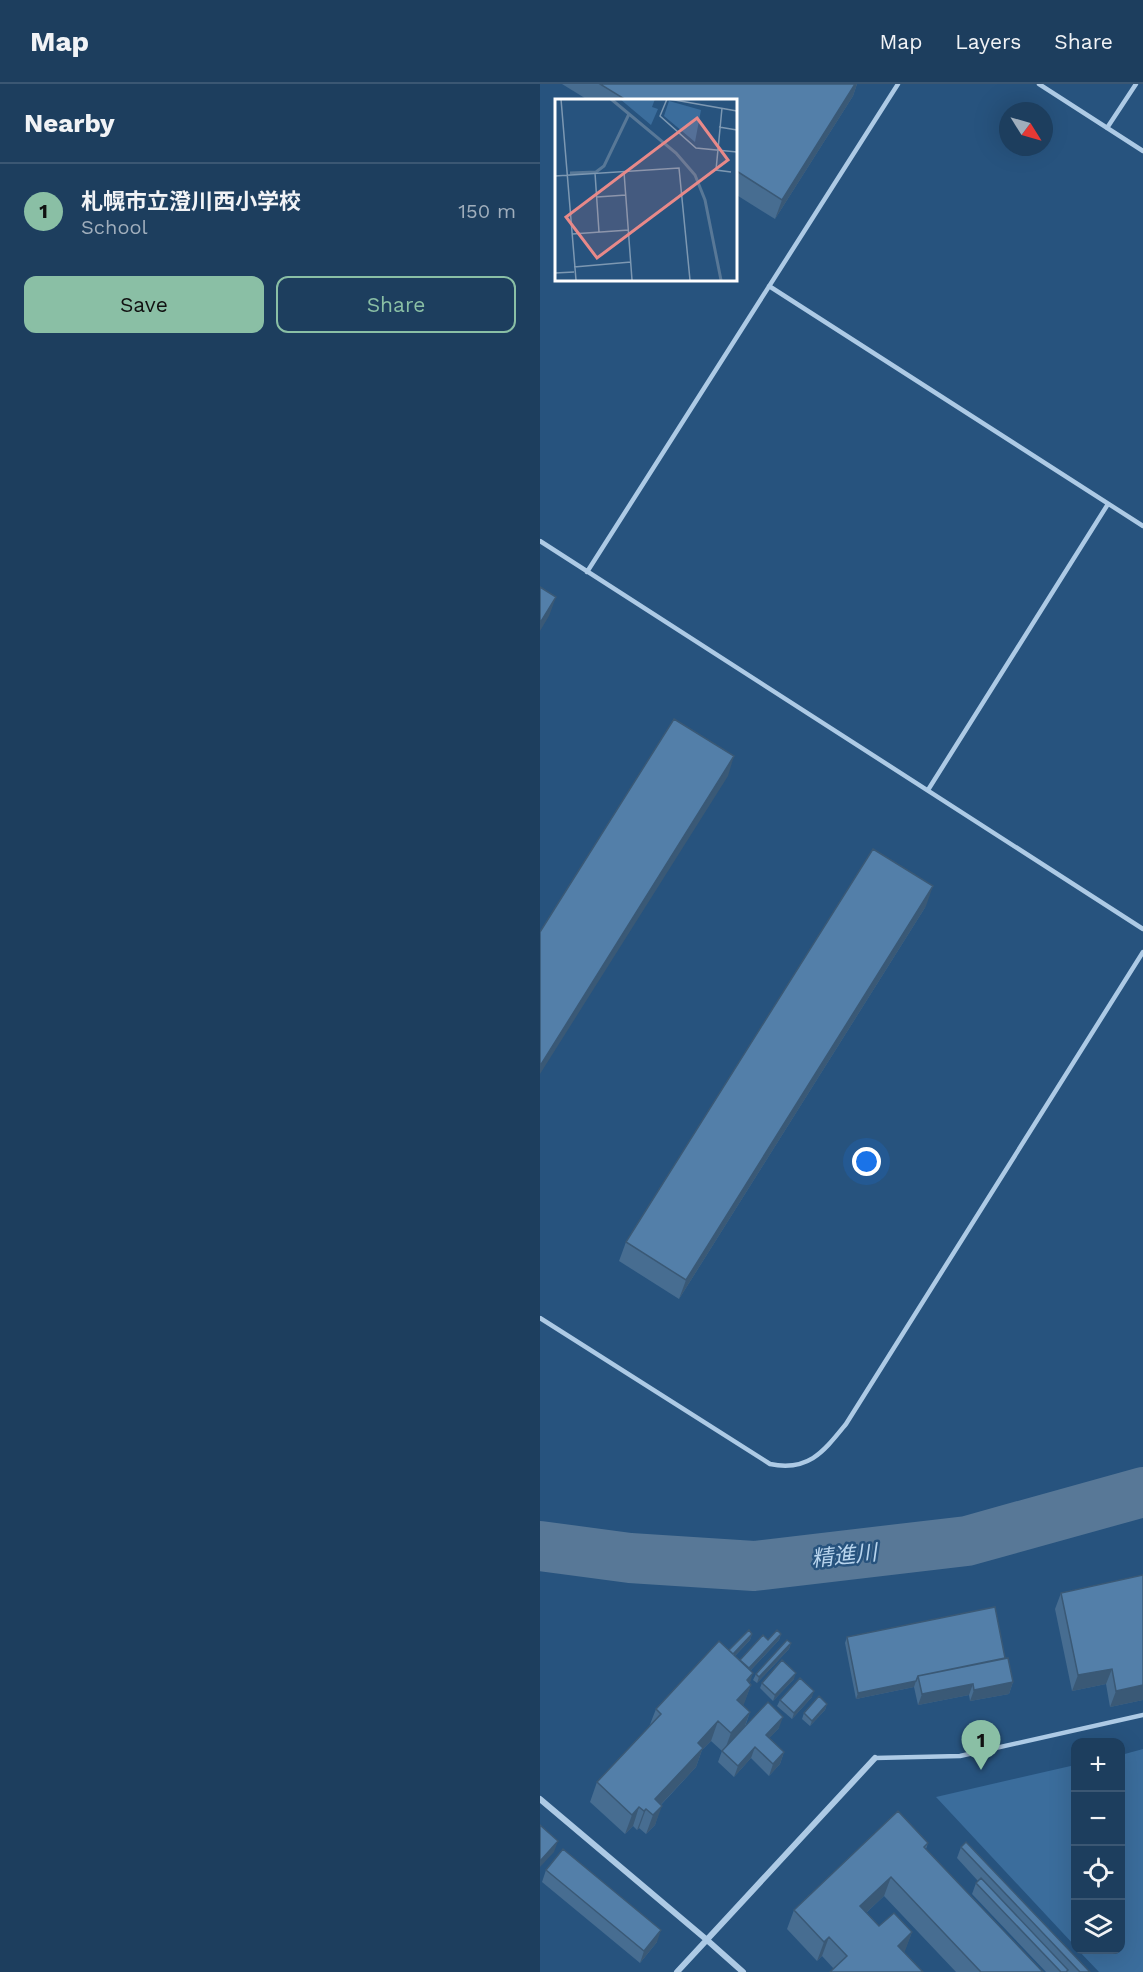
<!DOCTYPE html>
<meta charset="utf-8">
<style>
:root{--surface:#1d3e5e;--page:#254564;--text:#f1f3f6;--muted:#a0aebc;--line:#3b5773;--accent:#8abfa5}
body{margin:0;font-family:"Work Sans","Noto Sans JP",sans-serif;background:var(--page);color:var(--text)}
.controls{position:absolute;right:18px;bottom:18px;display:grid;overflow:hidden;border-radius:12px;box-shadow:0 6px 24px #0002}
.controls button{width:54px;height:54px;display:grid;place-items:center;padding:0;border:0;border-bottom:2px solid var(--line);background:var(--surface);color:var(--text);font:30px sans-serif}
.compass{position:absolute;left:459px;top:18px;width:54px;height:54px;border-radius:50%;background:var(--surface);box-shadow:0 6px 24px #0002;rotate:127deg}
.you{position:absolute;left:327px;top:1078px;width:21px;height:21px;margin:-15px;border:4px solid #fff;border-radius:50%;background:#1a73e8;box-shadow:0 0 0 9px #1a73e833}
.badge{display:grid;place-items:center;width:39px;height:39px;border-radius:50%;background:var(--accent);color:#111;font-size:20px;font-weight:700}
.pin{position:absolute;translate:-50% -50px;filter:drop-shadow(0 2px 3px #0008)}
.pin::after{content:'';position:absolute;top:32px;width:21px;height:18px;background:inherit;clip-path:polygon(0 0,100% 0,50% 100%)}
.list{margin:0;padding:0;list-style:none}
h2{display:flex;justify-content:space-between;align-items:center;height:78px;margin:0;padding:0 24px;font-size:26px}
h2 small{font-size:20px;font-weight:400;color:var(--muted)}
.list li{display:grid;grid-template-columns:39px 1fr auto;gap:18px;align-items:center;box-sizing:border-box;height:96px;padding:0 24px;border-top:2px solid var(--line)}
.list b{display:block;font-size:22px;white-space:nowrap}
.list p{margin:0;font-size:20px;white-space:nowrap;color:var(--muted)}
.list em{font-size:20px;font-style:normal;color:var(--muted)}
.actions{display:flex;gap:12px;padding:18px 24px}
.actions a{flex:1;padding:14px 0;border:2px solid var(--accent);border-radius:12px;text-align:center;font-size:21px;color:var(--accent)}
.actions .main{background:var(--accent);color:#111}
.icon{flex:none;width:33px;height:33px;fill:none;stroke:currentColor;stroke-width:2;stroke-linecap:round;stroke-linejoin:round}
.map{position:relative;flex:none;width:603px;height:1888px;overflow:hidden}
header{display:flex;align-items:center;gap:36px;box-sizing:border-box;height:84px;padding:0 30px;background:var(--surface);border-bottom:2px solid var(--line)}
header strong{font-size:28px}
nav{display:flex;gap:33px;margin-inline-start:auto;font-size:21px}
main{display:flex}
aside{flex:1;background:var(--surface)}
.map>svg:first-child{display:block}
.green{fill:#3b6d9c}
.lines{fill:none;stroke-linecap:round;stroke-linejoin:round}
.river{stroke:#587897;stroke-width:50}
.lane{stroke:#adcae5;stroke-width:4.5}
.street{stroke:#adcae5;stroke-width:6}
.wall{fill:#476d91}
.shaded-wall{fill:#3a5976}
.building{fill:#537fa9;stroke:#3a5976;stroke-width:1.5}
.labels{text-anchor:middle;stroke-width:5;stroke-linejoin:round;paint-order:stroke}
.water-label{font-size:22px;font-style:italic;fill:#b8d4ed;stroke:#27537e}
.inset-river{fill:none;stroke:#587897;stroke-width:3}
.inset-road{fill:none;stroke:#7d98b2;stroke-width:1.5}
.view{fill:#e88989;fill-opacity:0.15;stroke:#e88989;stroke-width:3}
.inset-edge{fill:none;stroke:#fff;stroke-width:3}
</style>
<header>
<strong>Map</strong>
<nav><a>Map</a><a>Layers</a><a>Share</a></nav>
</header>
<main>
<aside>
<h2>Nearby<small></small></h2>
<ul class="list">
<li><span class="badge">1</span><div><b>札幌市立澄川西小学校</b><p>School</p></div><em>150 m</em></li>
</ul>
<div class="actions"><a class="main">Save</a><a>Share</a></div>
</aside>
<div class="map">
<svg width="603" height="1888" viewBox="0 0 603 1888">
<rect width="100%" height="100%" fill="#27537e"/>
<path class="green" d="M603,1665V1888H559L538,1866H580L581,1671Z
M535,1681H536L535,1862L396,1713Z"/>
<g class="lines">
<path class="river" d="M0,1462L90,1474L214,1482L427,1457L603,1408"/>
<path class="lane" d="M499,0L603,67
M567,44L596,0
M229,202L603,442
M0,457L603,845
M47,488L358,0
M388,706L568,420
M0,1234L230,1380C269,1388 284,1367 306,1340L603,868
M335,1674L420,1672L603,1631"/>
<path class="street" d="M0,1715L167,1856L203,1888
M137,1888L335,1674"/>
</g>
<path class="wall" d="M22,0H317L313,12L235,135L195,110V16H48Z
M386,822L139,1215L79,1177L86,1158Z
M603,1491V1616L570,1623L566,1600L532,1607L515,1525L521,1509Z
M212,1550L210,1556L195,1572L200,1576L228,1556L241,1550L239,1556L211,1586L210,1599L211,1601L203,1621L210,1628L205,1643L239,1644L229,1654L244,1668L240,1680L229,1692L211,1674L194,1693L178,1678L182,1667L171,1657L162,1666L156,1683L121,1721L115,1741L106,1750L99,1744L97,1746L93,1742L85,1750L50,1718L57,1698L109,1643L116,1625L189,1566Z
M307,1553L465,1574L473,1598L469,1610L430,1617L429,1611L378,1621L374,1603L316,1615L305,1559Z
M251,1559L249,1565L217,1599L213,1596L216,1590Z
M254,1595L233,1617L220,1604L222,1599Z
M272,1613L252,1635L237,1622L240,1616Z
M287,1620L285,1626L270,1642L262,1635L264,1629Z
M388,1759L386,1765L503,1888H416L344,1812L326,1829L339,1842L372,1848L364,1868L294,1885L282,1872L277,1877L247,1845L254,1826Z
M421,1763L550,1888H506L432,1810L436,1799L438,1797L417,1774Z
M6,1786L117,1858L100,1879L2,1798Z"/>
<path class="shaded-wall" d="M315,0H317L313,12L235,135L242,116Z
M16,513L9,532L0,547V539Z
M194,672L188,692L0,990V982Z
M393,802L386,822L139,1215L146,1196Z
M212,1550L210,1556L189,1578L191,1572Z
M241,1550L239,1556L205,1592L207,1587Z
M251,1559L249,1565L217,1599L219,1593Z
M572,1585L566,1600L532,1607L538,1591Z
M213,1589L208,1605L211,1601L204,1620L190,1635L197,1616L207,1596Z
M256,1589L254,1595L233,1617L235,1611Z
M376,1597L374,1603L316,1615L318,1609Z
M473,1598L469,1610L430,1617L434,1606Z
M433,1600L429,1611L378,1621L382,1610Z
M603,1601V1616L570,1623L576,1607Z
M274,1607L272,1613L252,1635L254,1629Z
M287,1620L285,1626L270,1642L272,1637Z
M210,1628L203,1647L184,1668L191,1649Z
M243,1633L239,1644L222,1662L226,1651Z
M178,1637L171,1657L162,1666L156,1683L112,1730L115,1715L158,1659Z
M215,1663L211,1674L194,1693L198,1682Z
M244,1668L240,1680L229,1692L233,1680Z
M122,1722L115,1741L106,1750L113,1731Z
M99,1723L93,1742L85,1750L92,1731Z
M106,1725L99,1744L97,1746L104,1727Z
M18,1757L14,1768L0,1783V1777Z
M351,1793L344,1812L313,1841L320,1822Z
M121,1846L117,1858L100,1879L104,1867Z
M372,1848L365,1867L351,1881L358,1862Z
M289,1853L282,1872L277,1877L284,1858Z"/>
<path class="building" d="M60,0H315L242,116L195,86V16H86Z
M0,503L16,513L0,539Z
M134,635L194,672L0,982V848Z
M333,765L393,802L146,1196L86,1158Z
M603,1491V1601L576,1607L572,1585L538,1591L521,1509Z
M455,1523L465,1574L378,1592L376,1597L318,1609L307,1553Z
M209,1546L212,1550L193,1570L189,1566Z
M237,1546L241,1550L209,1584L200,1576L223,1551L228,1556Z
M247,1556L251,1559L219,1593L216,1590Z
M179,1557L213,1589L207,1596L211,1601L197,1616L210,1628L191,1649L178,1637L158,1659L163,1664L115,1715L122,1722L113,1731L106,1725L104,1727L99,1723L92,1731L57,1698L121,1630L116,1625Z
M468,1574L473,1598L434,1606L433,1600L382,1610L378,1592Z
M242,1576L256,1589L235,1611L222,1599Z
M260,1594L274,1607L254,1629L240,1616Z
M279,1612L287,1620L272,1637L264,1629Z
M228,1618L243,1633L226,1651L244,1668L233,1680L215,1663L198,1682L182,1667Z
M358,1727L388,1759L384,1763L503,1888H441L351,1793L320,1822L339,1842L354,1829L372,1848L358,1862L383,1888H290L307,1872L289,1853L284,1858L254,1826Z
M0,1741L18,1757L0,1777Z
M426,1758L550,1888H540L421,1763Z
M23,1765L121,1846L104,1867L6,1786Z
M441,1794L528,1886L526,1888H521L436,1799Z"/>
<g class="labels">
<g class="water-label">
<text transform="translate(304 1471) rotate(-6)" y="8">精進川</text>
</g>
</g>
<g transform="translate(15 15)">
<rect width="182" height="182" fill="#27537e"/>
<path d="M65,0H100L97,8L103,10L96,26ZM114,2L146,11L140,43L109,17Z" fill="#3b6d9c"/>
<path class="inset-river" d="M56,0L121,54L140,76L150,101L166,181M15,74L41,73L49,67L74,15"/>
<path class="inset-road" d="M6,0L21,181M112,0L105,17L141,49L182,53M114,0L182,12M167,9L161,71L176,73M164,28L182,31M69,73L77,181M40,74L44,133M0,77L124,69L135,181M42,98L71,96M17,135L74,131M19,168L76,163M0,174L19,173"/>
<path class="view" d="M142,19L173,61L42,159L11,118Z"/>
<rect width="182" height="182" class="inset-edge"/>
</g>
</svg>
<div class="controls">
<button>+</button>
<button>−</button>
<button><svg class="icon" aria-label="locate" viewBox="0 0 24 24"><circle cx="12" cy="12" r="6"/><path d="M12 2v4M12 18v4M2 12h4M18 12h4"/></svg></button>
<button><svg class="icon" aria-label="layers" viewBox="0 0 24 24"><path d="M12 4l9 5-9 5-9-5zM3 14l9 5 9-5"/></svg></button>
</div>
<svg class="compass" viewBox="-18 -18 36 36"><path d="M0-13l5 13h-10z" fill="#e53935"/><path d="M0 13l5-13h-10z" fill="#a0aebc"/></svg>
<div class="you"></div>
<div class="pin badge" style="left:441px;top:1686px">1</div>
</div>
</main>
